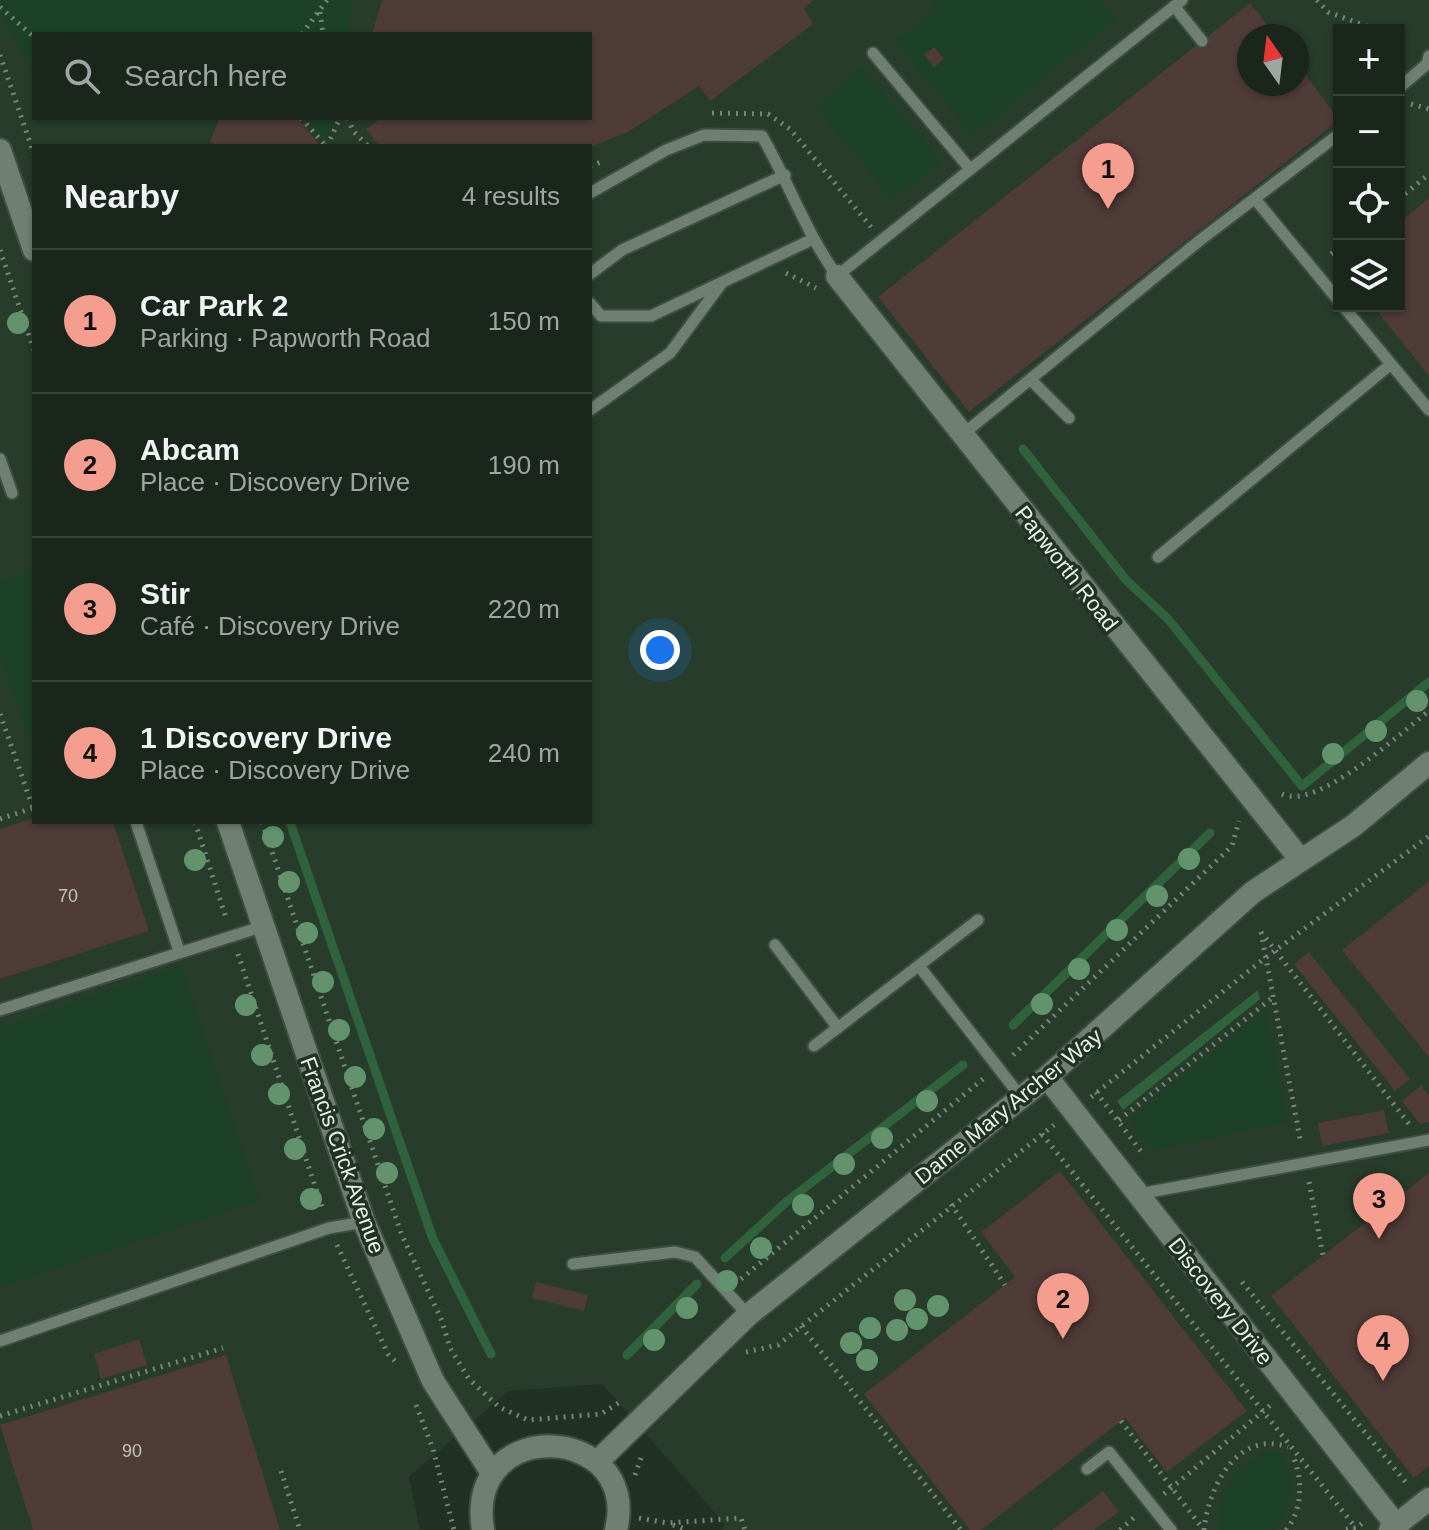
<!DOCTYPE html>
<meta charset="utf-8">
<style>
:root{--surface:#1a251c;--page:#232d25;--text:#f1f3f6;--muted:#9fa5a3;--line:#38423b;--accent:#f59d8e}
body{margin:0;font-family:Helvetica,sans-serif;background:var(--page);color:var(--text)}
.controls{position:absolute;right:24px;top:24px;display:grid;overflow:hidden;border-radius:0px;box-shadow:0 2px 6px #0004}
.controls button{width:72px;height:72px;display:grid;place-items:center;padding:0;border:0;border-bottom:2px solid var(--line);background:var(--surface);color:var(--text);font:40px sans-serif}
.compass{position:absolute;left:1237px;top:24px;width:72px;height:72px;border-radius:50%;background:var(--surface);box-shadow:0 2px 6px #0004;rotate:346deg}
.you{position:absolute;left:660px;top:650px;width:28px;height:28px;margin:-20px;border:6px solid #fff;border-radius:50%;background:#1a73e8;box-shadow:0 0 0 12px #1a73e833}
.badge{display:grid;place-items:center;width:52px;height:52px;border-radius:50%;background:var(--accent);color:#111;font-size:26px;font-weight:700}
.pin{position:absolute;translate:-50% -66px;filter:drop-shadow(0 2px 4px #0008)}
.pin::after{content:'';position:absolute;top:42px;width:28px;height:24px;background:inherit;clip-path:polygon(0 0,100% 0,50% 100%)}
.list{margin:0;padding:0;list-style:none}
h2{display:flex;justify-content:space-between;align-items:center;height:104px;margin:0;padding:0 32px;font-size:34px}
h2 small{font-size:26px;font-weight:400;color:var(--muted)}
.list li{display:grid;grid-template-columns:52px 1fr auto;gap:24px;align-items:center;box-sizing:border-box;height:144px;padding:0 32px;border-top:2px solid var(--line)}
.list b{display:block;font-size:30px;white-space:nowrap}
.list p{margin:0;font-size:26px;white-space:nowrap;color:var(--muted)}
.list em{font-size:26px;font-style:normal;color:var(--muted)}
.icon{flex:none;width:44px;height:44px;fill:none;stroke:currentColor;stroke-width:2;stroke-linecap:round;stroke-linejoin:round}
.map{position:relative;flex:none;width:1429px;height:1530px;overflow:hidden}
.search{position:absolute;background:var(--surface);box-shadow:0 2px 6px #0004;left:32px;top:32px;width:560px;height:88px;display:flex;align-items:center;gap:20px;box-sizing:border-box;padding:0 28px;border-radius:0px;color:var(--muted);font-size:30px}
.panel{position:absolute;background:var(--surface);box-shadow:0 2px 6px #0004;left:32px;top:144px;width:560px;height:680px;border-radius:0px}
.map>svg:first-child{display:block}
.built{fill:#273c2b;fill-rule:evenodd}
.green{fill:#1d4127}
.water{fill:#30633d}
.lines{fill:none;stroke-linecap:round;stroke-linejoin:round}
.stream{stroke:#30633d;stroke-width:9}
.building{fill:#4f3b37}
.service-casing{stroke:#404d43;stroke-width:15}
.minor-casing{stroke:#404d43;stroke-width:26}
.tertiary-casing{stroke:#404d43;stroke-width:26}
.path{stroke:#78857b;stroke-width:5;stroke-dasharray:2 6;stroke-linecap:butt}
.service{stroke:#6f8072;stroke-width:11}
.minor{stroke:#6f8072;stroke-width:22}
.tertiary{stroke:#6f8072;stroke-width:22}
.tree{fill:#62936c}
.labels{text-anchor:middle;stroke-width:7;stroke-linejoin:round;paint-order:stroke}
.number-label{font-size:18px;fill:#c1c4bc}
.street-label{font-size:22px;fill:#e7f1e9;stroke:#223125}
</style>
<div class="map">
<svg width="1429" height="1530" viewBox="0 0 1429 1530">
<rect width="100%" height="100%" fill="#223125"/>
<path class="built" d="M0,0H1429V1530H723L724,1523L602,1384L508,1391L409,1477L420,1530H0ZM1339,30H1399V306H1339ZM34,34H590V118H34ZM1249,36H1297V84H1249ZM34,146H590V822H34Z"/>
<path class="green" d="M0,0H354L347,34H34V71L3,21Z
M931,0H1100L1116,20L973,136L895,41L937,8Z
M862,67L942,162L893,200L815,106Z
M305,118H331L333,124L326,140Z
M34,570V732L27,734L0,656V582Z
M181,966L259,1200L0,1287V1027Z
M1265,1009L1288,1122L1154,1150L1129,1120Z
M1266,1452H1279C1300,1477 1290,1506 1273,1530H1220C1213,1495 1236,1467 1266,1452Z"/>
<path class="water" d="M1258,990L1260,999L1123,1110L1117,1101Z"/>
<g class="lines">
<path class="stream" d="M1023,449L1126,580L1168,619L1302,786L1429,682
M290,822L433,1239L491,1354
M1013,1025L1210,833
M725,1258L785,1203L963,1065
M627,1355L697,1284"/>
</g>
<path class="building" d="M382,0H814L804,8L813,24L710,101L699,86L628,132L590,147L379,146L366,129L382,118H590V34H372Z
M1250,3L1276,36H1249V84H1297V63L1339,120L969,412L878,297Z
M934,47L944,59L934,67L924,55Z
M220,118H297L321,146H218L210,142Z
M1429,198V376L1373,306H1399V223Z
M34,818V822H113L149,931L0,979V829Z
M1429,881V1057L1342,950Z
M1309,952L1410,1079L1395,1091L1294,964Z
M1421,1085L1429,1095V1122L1420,1124L1402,1101Z
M1384,1110L1389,1133L1322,1146L1318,1123Z
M1060,1171L1247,1411L1167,1472L1125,1418L981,1530H970L864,1394L1015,1277L981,1232Z
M1429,1173V1466L1414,1478L1271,1296Z
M536,1282L588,1295L584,1311L532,1298Z
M139,1339L147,1365L101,1379L94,1354Z
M226,1355L280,1530H33L0,1425Z
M1103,1491L1119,1512L1094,1530H1052Z"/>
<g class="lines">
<defs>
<path id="service" d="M1174,6L1202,41
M873,53L970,169
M1399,88L1427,64L1429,56
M590,193L666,150L704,135L762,136C789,183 805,231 837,276L1182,0
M1255,199L1339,301
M590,274L622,250L785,175
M590,303L601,316H651L811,240
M1343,306L1429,410
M1031,380L1069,418
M590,410L670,353L721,284
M962,435L1199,241L1339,134
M0,459L12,493
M1158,557L1391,364
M136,822L179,951
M775,945L838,1028
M919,966L1021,1097
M0,1010L264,926
M814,1046L978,920
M1139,1194L1429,1140
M573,1264L675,1252L695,1257L748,1315
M0,1341L329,1228L364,1222
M1087,1469L1109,1452L1171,1530"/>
<path id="minor" d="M0,150L34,250
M837,276L1300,859
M228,822L364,1222L433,1381L492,1473
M1047,1077L1396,1525
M597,1462L748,1315L1047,1077L1253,892L1353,826L1429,763
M1390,1530L1429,1499"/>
<path id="tertiary" d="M483,1530C464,1413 642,1424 616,1530"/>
</defs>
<use href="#service" class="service-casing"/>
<use href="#minor" class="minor-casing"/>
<use href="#tertiary" class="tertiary-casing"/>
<path class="path" d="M1317,0L1328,12L1377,30
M0,7L34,37
M320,12L323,34
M302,34L327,0
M0,55L34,154
M1411,104L1429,109
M712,113L768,114L790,129L871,227
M301,118L326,146
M348,118L353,131L368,146
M327,146L340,118
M590,166L601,162
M1399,199L1429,174
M0,250L34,350
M1331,254L1339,248
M786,273L816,288
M0,714L33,808
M1282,794C1317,811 1400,733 1429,711
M0,819L33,808
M195,822L226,918
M262,822L401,1233L442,1321L450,1348L469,1379L499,1407L528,1420L601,1414L620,1402
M1261,932L1301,1144
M1261,932L1409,1124
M238,954L323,1210
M1013,1055L1232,846L1239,821
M1096,1092L1143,1154
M1091,1097L1265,958L1429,836
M1119,1120L1272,998
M1042,1134L1356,1528L1341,1530
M1309,1182L1323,1255
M951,1204L1005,1285
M337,1245L388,1354L395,1361
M741,1279L983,1079
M1242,1282L1408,1485
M801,1326L961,1530
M746,1352L778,1345L1054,1125
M416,1405L433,1449L454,1530
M0,1416L223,1348
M1121,1421L1203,1529
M281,1471L300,1530
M635,1475L642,1455
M1164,1494L1273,1403
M639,1518L668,1523L741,1518L745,1530
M673,1525L687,1530
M1120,1530L1137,1515
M1204,1530C1208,1488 1237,1429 1288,1447
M1286,1530C1303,1509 1303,1480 1293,1456
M1354,1530L1365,1521"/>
<use href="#service" class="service"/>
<use href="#minor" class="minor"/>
<use href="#tertiary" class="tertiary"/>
</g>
<g class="tree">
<circle cx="18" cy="323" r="11"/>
<circle cx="1417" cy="701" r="11"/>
<circle cx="1376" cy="731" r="11"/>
<circle cx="1333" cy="754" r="11"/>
<circle cx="273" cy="837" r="11"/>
<circle cx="1189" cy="859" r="11"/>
<circle cx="195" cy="860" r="11"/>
<circle cx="289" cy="882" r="11"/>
<circle cx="1157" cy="896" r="11"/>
<circle cx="1117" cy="930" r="11"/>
<circle cx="307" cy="933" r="11"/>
<circle cx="1079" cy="969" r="11"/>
<circle cx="323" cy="982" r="11"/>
<circle cx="1042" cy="1004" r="11"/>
<circle cx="246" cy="1005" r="11"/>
<circle cx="339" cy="1030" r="11"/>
<circle cx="262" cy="1055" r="11"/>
<circle cx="355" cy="1077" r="11"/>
<circle cx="279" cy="1094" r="11"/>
<circle cx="927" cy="1101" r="11"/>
<circle cx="374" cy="1129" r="11"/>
<circle cx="882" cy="1138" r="11"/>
<circle cx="295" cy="1149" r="11"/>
<circle cx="844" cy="1164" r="11"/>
<circle cx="387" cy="1173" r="11"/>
<circle cx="311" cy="1199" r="11"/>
<circle cx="803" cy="1205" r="11"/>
<circle cx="761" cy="1248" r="11"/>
<circle cx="727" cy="1281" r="11"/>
<circle cx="905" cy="1300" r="11"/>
<circle cx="938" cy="1306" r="11"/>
<circle cx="687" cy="1308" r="11"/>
<circle cx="917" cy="1319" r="11"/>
<circle cx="870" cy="1328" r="11"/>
<circle cx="897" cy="1330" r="11"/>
<circle cx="654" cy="1340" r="11"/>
<circle cx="851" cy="1343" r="11"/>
<circle cx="867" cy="1360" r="11"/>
</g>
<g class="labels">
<g class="number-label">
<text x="68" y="902">70</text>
<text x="132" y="1457">90</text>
</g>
<g class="street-label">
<text transform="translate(1067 568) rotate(52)" y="8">Papworth Road</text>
<text transform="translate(1008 1106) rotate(-39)" y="8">Dame Mary Archer Way</text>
<text transform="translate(343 1155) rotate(70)" y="8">Francis Crick Avenue</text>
<text transform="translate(1221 1301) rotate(52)" y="8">Discovery Drive</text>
</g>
</g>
</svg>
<div class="controls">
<button>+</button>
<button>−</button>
<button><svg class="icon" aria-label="locate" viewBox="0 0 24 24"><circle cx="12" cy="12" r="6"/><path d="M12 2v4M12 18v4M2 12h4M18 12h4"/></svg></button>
<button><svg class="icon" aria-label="layers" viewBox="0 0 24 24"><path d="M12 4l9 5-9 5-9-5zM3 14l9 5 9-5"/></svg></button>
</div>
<svg class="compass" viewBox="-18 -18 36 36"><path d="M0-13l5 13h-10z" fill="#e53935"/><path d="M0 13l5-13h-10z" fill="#9fa5a3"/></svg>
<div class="you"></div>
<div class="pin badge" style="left:1108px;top:209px">1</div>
<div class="pin badge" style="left:1063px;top:1339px">2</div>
<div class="pin badge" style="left:1379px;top:1239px">3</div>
<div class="pin badge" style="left:1383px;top:1381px">4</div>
<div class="search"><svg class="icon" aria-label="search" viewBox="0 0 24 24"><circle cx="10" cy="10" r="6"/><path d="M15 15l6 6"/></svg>Search here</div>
<section class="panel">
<h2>Nearby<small>4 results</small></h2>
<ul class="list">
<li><span class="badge">1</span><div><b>Car Park 2</b><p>Parking · Papworth Road</p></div><em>150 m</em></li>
<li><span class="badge">2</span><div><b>Abcam</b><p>Place · Discovery Drive</p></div><em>190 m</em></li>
<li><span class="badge">3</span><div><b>Stir</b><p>Café · Discovery Drive</p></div><em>220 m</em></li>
<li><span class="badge">4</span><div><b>1 Discovery Drive</b><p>Place · Discovery Drive</p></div><em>240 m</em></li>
</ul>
</section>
</div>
